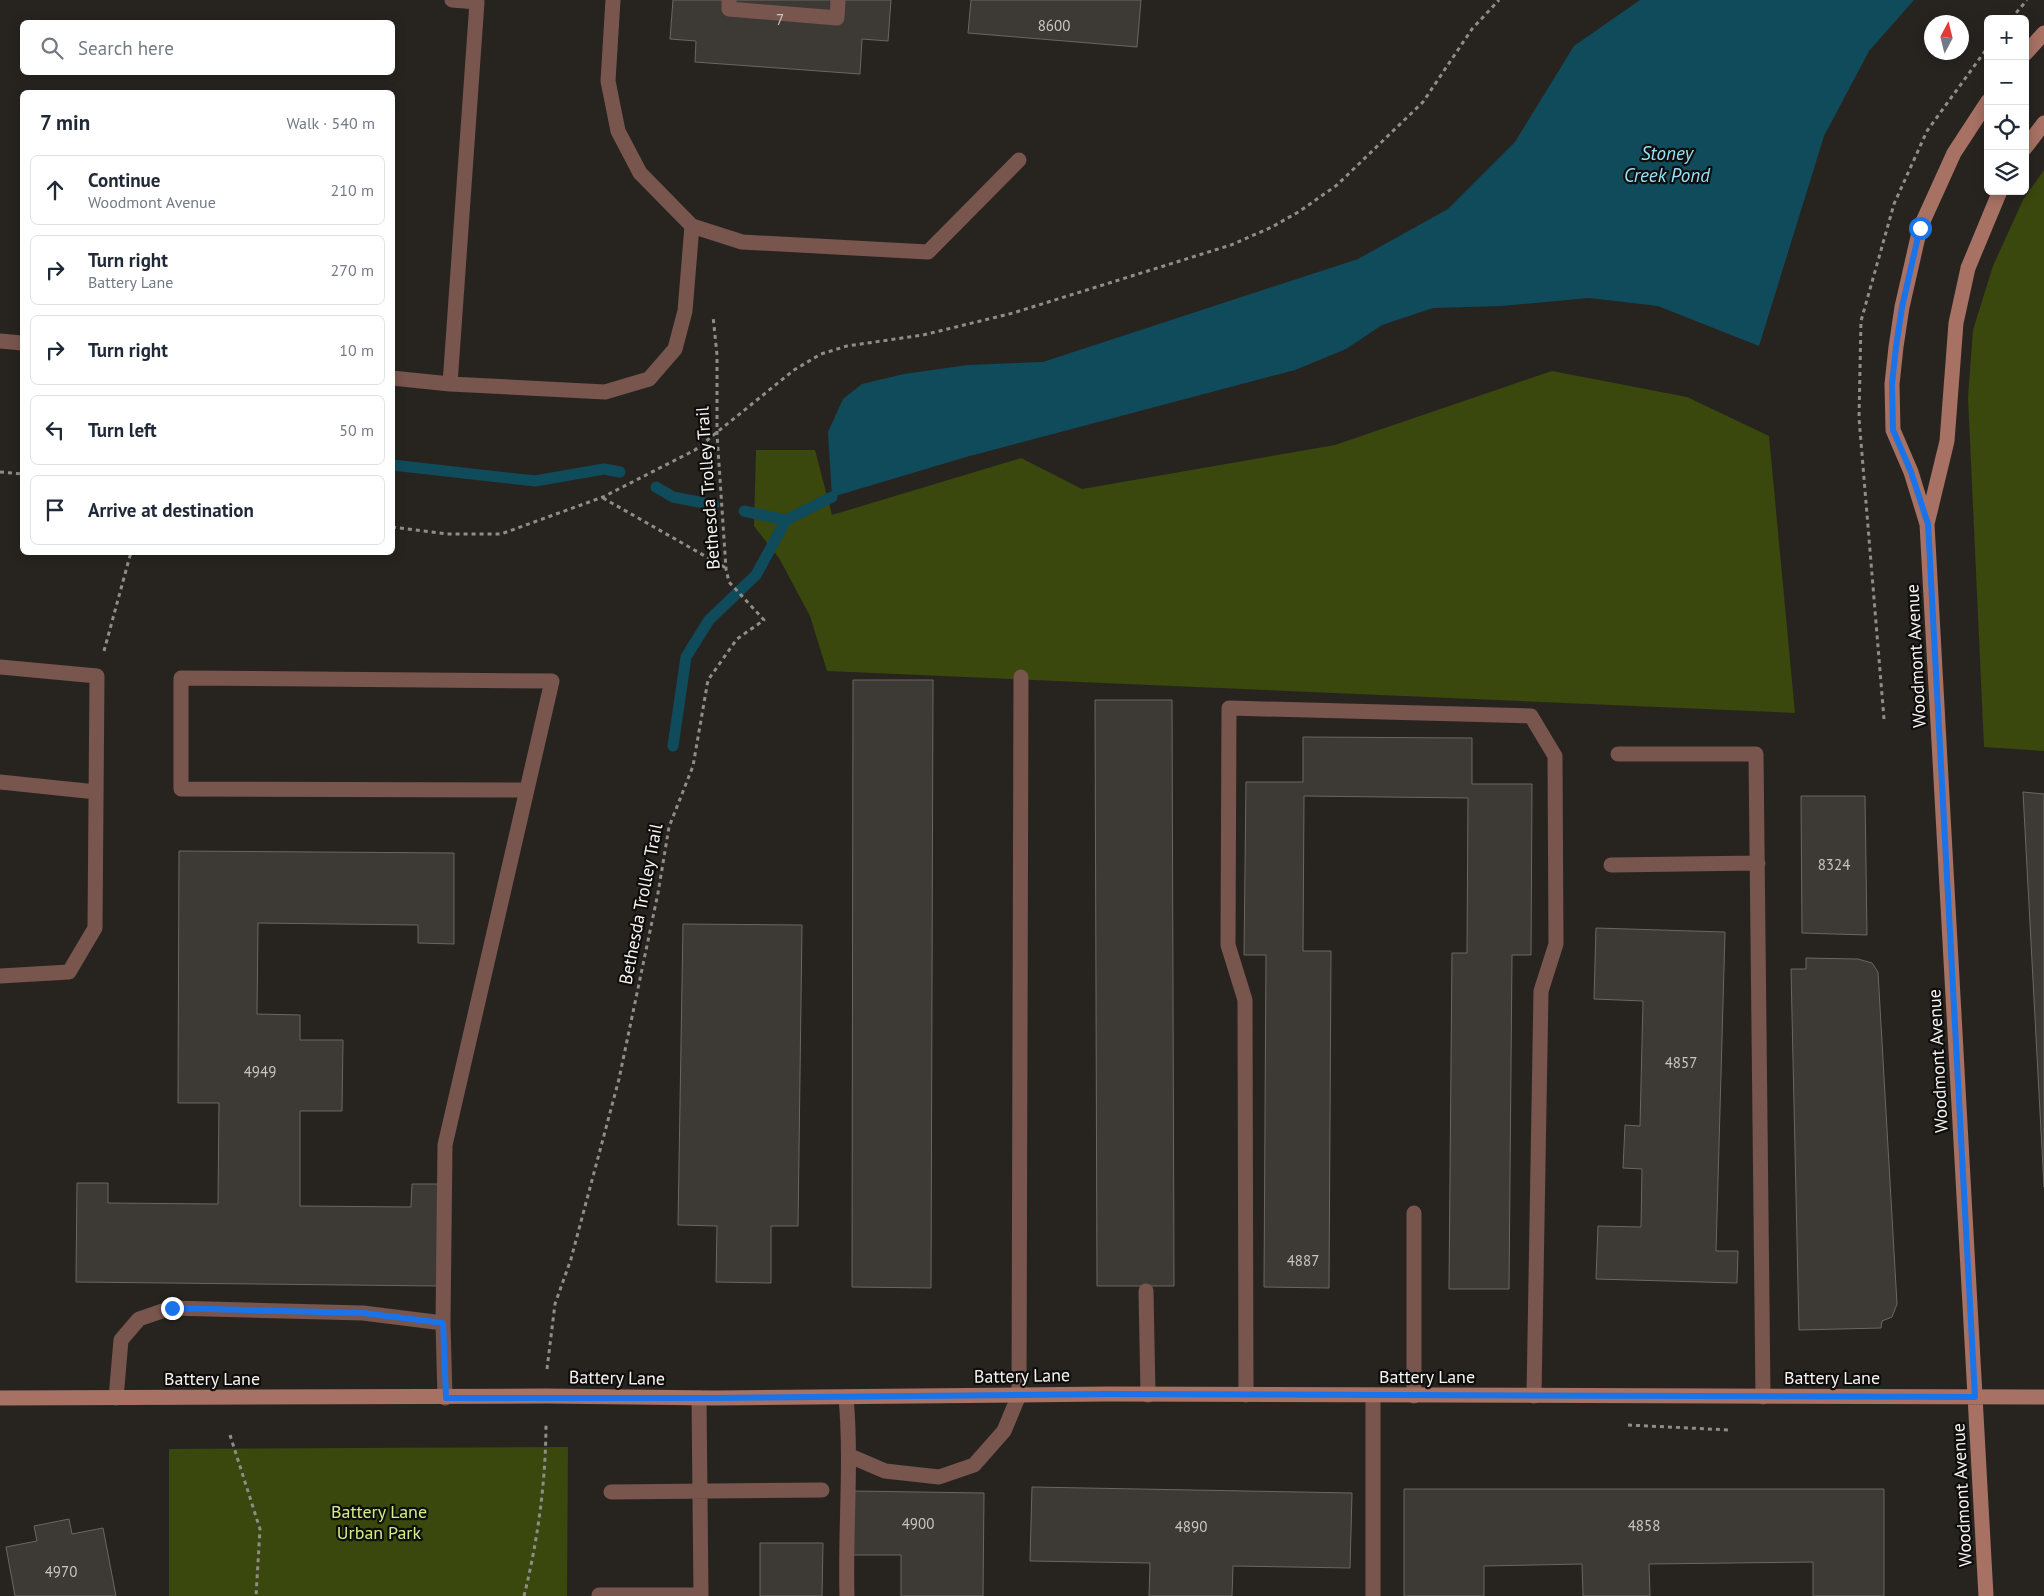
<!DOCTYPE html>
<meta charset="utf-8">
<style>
:root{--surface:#fff;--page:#f6f6f7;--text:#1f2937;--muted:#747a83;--line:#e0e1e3}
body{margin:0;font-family:"PT Sans",sans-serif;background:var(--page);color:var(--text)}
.controls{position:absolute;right:15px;top:15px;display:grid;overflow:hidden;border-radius:8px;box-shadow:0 2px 12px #0003}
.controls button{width:45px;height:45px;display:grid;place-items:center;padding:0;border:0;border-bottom:1px solid var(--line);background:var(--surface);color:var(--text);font:25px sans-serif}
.compass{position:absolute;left:1924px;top:15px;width:45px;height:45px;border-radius:50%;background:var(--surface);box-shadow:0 2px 12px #0003;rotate:7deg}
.stop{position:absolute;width:15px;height:15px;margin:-11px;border:4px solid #1a73e8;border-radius:50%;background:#fff}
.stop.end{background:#1a73e8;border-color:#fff;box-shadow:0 1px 5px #0008}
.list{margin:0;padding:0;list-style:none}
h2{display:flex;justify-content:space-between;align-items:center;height:65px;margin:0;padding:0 20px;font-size:21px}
h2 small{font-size:16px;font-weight:400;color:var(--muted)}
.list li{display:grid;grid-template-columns:32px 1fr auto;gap:15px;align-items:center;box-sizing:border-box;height:70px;margin:0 10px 10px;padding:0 10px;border:1px solid var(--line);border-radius:8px}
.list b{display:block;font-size:19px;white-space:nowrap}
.list p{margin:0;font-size:16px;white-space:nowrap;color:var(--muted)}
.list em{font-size:16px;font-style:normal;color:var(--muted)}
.icon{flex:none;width:28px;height:28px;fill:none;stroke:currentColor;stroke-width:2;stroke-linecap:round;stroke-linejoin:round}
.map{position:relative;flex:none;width:2044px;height:1596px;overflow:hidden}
.search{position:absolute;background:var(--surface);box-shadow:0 2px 12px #0003;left:20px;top:20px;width:375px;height:55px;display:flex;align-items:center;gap:12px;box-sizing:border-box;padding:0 18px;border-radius:8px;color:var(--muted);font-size:19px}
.panel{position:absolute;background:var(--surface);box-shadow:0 2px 12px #0003;left:20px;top:90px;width:375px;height:465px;border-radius:8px}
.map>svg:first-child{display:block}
.green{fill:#3a470d}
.water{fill:#104b5c}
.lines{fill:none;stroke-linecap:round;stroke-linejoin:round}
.stream{stroke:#104b5c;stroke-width:11}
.building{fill:#3d3a35;stroke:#6a6762}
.path{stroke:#8f8d89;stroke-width:3;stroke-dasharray:4 4;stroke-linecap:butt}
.lane{stroke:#78564d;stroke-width:15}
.secondary{stroke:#a77163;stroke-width:15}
.route{stroke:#1a73e8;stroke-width:6}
.labels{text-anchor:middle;stroke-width:4.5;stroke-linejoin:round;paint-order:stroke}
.number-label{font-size:15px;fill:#c8c6c2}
.street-label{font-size:18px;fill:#f6f4f1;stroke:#0f0e0c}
.park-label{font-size:18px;fill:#d1ef86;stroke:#0f0e0c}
.water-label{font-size:19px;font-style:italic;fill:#96e1fa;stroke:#0f0e0c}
</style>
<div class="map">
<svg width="2044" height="1596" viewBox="0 0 2044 1596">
<rect width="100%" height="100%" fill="#272420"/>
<path class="green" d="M2044,170V751L1984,747L1968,397L1973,330L1993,266L2023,200Z
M1552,371L1687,397L1769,436L1795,713L827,671L810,616L779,558L754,526L756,450H815L832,515L1021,458L1082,489L1335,445Z
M568,1447L567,1596H169V1449Z"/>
<path class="water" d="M1640,0H1914L1869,51L1824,136L1759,346L1658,306L1589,298L1501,306L1433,308L1382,325L1346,349L1295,370L966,457L832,497L828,432L843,399L862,384L904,374L968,365L1043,362L1358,259L1448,209L1515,142L1574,46Z"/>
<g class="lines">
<path class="stream" d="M392,465L535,481L604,469L620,472
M656,487L673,497L714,505
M744,511L786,520
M673,746L686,657L709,620L756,575L786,520L832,497"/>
</g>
<path class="building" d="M673,0H891L888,41L862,39L860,74L695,62L696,41L670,39Z
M971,0H1141L1137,47L968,33Z
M853,680H933L931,1288L852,1287Z
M1095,700H1172L1174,1286H1097Z
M1303,737L1472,738V784H1532L1531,955H1512L1509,1289H1449L1452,953H1467L1468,798L1304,796L1303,951H1331L1329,1288L1264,1287L1266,955H1244L1246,782H1303Z
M2023,792L2044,794V1187Z
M1801,796H1865L1867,935L1802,933Z
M179,851L454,853V944L418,943V925L258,923L257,1014L300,1015V1040H343L342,1111H300V1206L411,1207L412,1184H439L438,1286L76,1282L77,1183H108V1203L218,1204L219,1103H178Z
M683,924L802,925L798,1226H771V1283L716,1282L717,1226L678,1225Z
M1596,928L1725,932L1716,1251H1738L1737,1283L1596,1279L1598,1226L1641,1227L1642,1169L1623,1168L1625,1125L1640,1126L1643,1001L1594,999Z
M1806,958L1858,959L1872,963L1878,972L1897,1304L1892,1317L1882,1321L1881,1328L1799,1330L1791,969H1806Z
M1032,1487L1352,1493L1350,1568L1233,1566L1232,1596H1149L1150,1563L1030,1561Z
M1404,1489H1884V1596H1813V1562L1649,1564L1650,1596H1583L1582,1564L1484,1566V1596H1404Z
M853,1491L984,1493L983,1596H901V1555H853Z
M69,1519L72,1534L103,1528L116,1596H15L6,1547L37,1541L34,1526Z
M760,1543H823L822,1596H760Z"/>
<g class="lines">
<path class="path" d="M2011,19L2027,0
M0,472L22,474
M603,498L726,568
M392,527L447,534H501L603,497L695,450L794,370L821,354L847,346L923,335L1013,313L1231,245L1272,227L1300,211L1337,185L1423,102L1472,29L1499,0
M104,651L131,552
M1884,719L1859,418L1861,321L1894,204L1927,131L1988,47
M547,1369L555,1304L571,1259L619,1079L658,893L669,827L693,766L708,680L737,639L764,620L729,582L726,569L717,434V355L713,316
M1628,1425L1729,1430
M230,1435L260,1529L256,1596
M524,1596C538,1540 546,1480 546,1422"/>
<path class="lane" d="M729,0V9L837,18L838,0
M692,226L742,242L928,252L1019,160
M0,341L22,343
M392,378L450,384L477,2L452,0
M450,384L605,392L649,379L675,349L685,311L692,226L640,173L618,131L608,81L613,0
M0,667L97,676L95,928L69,972L0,976
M1618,754H1756L1763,1397
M0,782L96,792
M1611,865L1758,863
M1414,1213V1396
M1146,1291L1148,1395
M1246,1395L1245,1000L1228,945L1229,708L1531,716L1555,756L1556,944L1541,991L1534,1396
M846,1397C852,1463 845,1529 847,1596
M116,1398L121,1340L139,1319L171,1308L363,1313L443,1323
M445,1398L443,1323L445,1145L552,681L181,678V789L527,790
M699,1398L701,1596
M850,1456L885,1471L939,1477L974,1465L1004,1431L1019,1395L1021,677
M611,1492L822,1490
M599,1595H701
M1373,1596V1395"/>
<path class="secondary" d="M2025,54L2044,33
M2025,148L2044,123
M1927,524L1947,441L1956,323L1968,268L2000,191
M0,1398L546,1396L715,1398L1109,1394L2044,1397
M1986,1596L1927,524L1911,472L1893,430L1892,384L1896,347L1902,307L1920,228L1954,153L1988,101"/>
</g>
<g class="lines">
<path class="route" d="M172,1308L363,1313L443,1323L446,1398H715L1109,1394L1975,1397L1928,524L1911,472L1893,430L1892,384L1896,347L1902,307L1920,228"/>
</g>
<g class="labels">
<g class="number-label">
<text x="780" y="25">7</text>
<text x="1054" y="31">8600</text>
<text x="1834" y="870">8324</text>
<text x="1681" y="1068">4857</text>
<text x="260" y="1077">4949</text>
<text x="1303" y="1266">4887</text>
<text x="918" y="1529">4900</text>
<text x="1644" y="1531">4858</text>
<text x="1191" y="1532">4890</text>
<text x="61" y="1577">4970</text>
</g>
<g class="street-label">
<text transform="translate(708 488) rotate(-94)" y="6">Bethesda Trolley Trail</text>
<text transform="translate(1916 656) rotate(-93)" y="6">Woodmont Avenue</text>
<text transform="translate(641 904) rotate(-79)" y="6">Bethesda Trolley Trail</text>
<text transform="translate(1938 1061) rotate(-93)" y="6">Woodmont Avenue</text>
<text transform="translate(1022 1376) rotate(-1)" y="6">Battery Lane</text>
<text x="1427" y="1383">Battery Lane</text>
<text transform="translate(617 1378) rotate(1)" y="6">Battery Lane</text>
<text x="1832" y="1384">Battery Lane</text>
<text x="212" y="1385">Battery Lane</text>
<text transform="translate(1962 1495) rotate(-93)" y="6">Woodmont Avenue</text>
</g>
<g class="park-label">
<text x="379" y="1518">Battery Lane<tspan x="379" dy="21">Urban Park</tspan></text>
</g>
<g class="water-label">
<text x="1667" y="160">Stoney<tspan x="1667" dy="22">Creek Pond</tspan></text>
</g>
</g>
</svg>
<div class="controls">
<button>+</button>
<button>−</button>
<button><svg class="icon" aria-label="locate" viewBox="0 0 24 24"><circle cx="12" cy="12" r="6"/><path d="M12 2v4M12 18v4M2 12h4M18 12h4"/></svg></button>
<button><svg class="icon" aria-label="layers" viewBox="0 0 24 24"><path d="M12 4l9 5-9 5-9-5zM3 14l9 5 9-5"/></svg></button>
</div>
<svg class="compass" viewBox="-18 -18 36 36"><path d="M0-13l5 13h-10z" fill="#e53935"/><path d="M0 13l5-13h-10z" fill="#747a83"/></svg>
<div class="stop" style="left:1920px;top:228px"></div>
<div class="stop end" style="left:172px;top:1308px"></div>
<div class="search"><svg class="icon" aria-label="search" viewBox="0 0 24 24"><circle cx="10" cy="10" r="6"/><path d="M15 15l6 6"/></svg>Search here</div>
<section class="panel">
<h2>7 min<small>Walk · 540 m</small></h2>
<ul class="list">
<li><svg class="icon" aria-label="ahead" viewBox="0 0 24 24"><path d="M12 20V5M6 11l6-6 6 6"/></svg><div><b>Continue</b><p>Woodmont Avenue</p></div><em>210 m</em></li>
<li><svg class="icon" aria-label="right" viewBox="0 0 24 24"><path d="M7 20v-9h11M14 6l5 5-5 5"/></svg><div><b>Turn right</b><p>Battery Lane</p></div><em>270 m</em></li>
<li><svg class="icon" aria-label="right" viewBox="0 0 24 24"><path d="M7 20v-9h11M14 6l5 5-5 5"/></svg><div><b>Turn right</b></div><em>10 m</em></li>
<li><svg class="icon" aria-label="left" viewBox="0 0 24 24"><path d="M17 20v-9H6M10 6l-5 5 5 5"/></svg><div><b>Turn left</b></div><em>50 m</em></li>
<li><svg class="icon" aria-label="arrive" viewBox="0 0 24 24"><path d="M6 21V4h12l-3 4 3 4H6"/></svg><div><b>Arrive at destination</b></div></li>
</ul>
</section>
</div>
